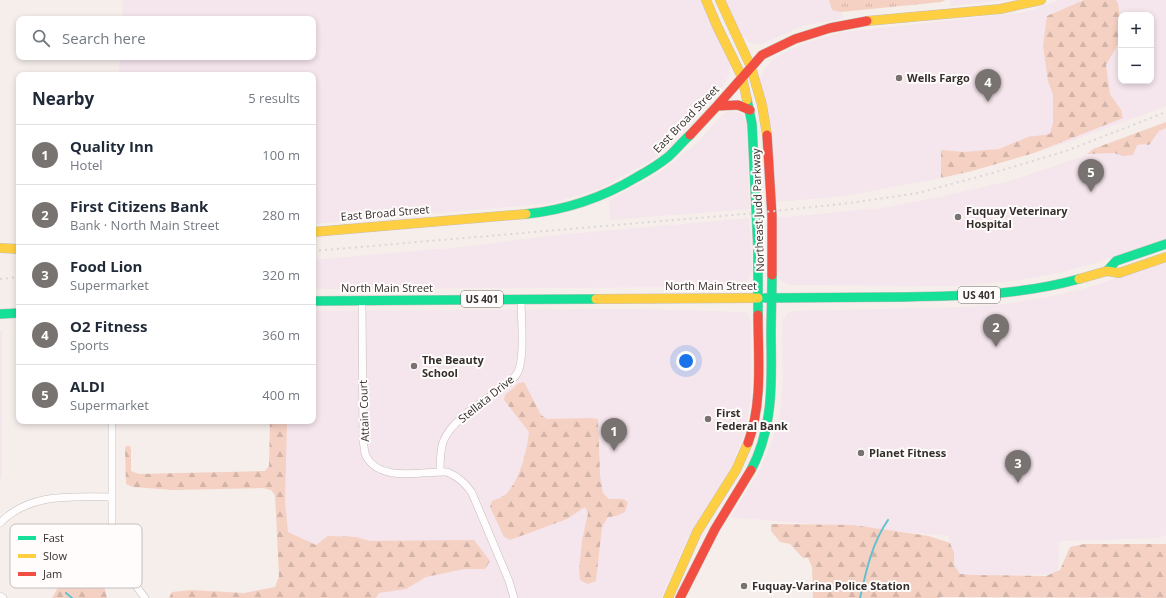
<!DOCTYPE html>
<meta charset="utf-8">
<style>
:root{--surface:#fff;--page:#f6f6f7;--text:#1f2937;--muted:#747a83;--line:#e0e1e3;--accent:#787270}
body{margin:0;font-family:"Open Sans",sans-serif;background:var(--page);color:var(--text)}
.controls{position:absolute;right:12px;top:12px;display:grid;overflow:hidden;border-radius:8px;box-shadow:0 2px 6px #0003}
.controls button{width:36px;height:36px;display:grid;place-items:center;padding:0;border:0;border-bottom:1px solid var(--line);background:var(--surface);color:var(--text);font:20px sans-serif}
.you{position:absolute;left:686px;top:361px;width:14px;height:14px;margin:-10px;border:3px solid #fff;border-radius:50%;background:#1a73e8;box-shadow:0 0 0 6px #1a73e833}
.badge{display:grid;place-items:center;width:26px;height:26px;border-radius:50%;background:var(--accent);color:#fff;font-size:13px;font-weight:700}
.pin{position:absolute;translate:-50% -33px;filter:drop-shadow(0 1px 2px #0008)}
.pin::after{content:'';position:absolute;top:21px;width:14px;height:12px;background:inherit;clip-path:polygon(0 0,100% 0,50% 100%)}
.list{margin:0;padding:0;list-style:none}
h2{display:flex;justify-content:space-between;align-items:center;height:52px;margin:0;padding:0 16px;font-size:17px}
h2 small{font-size:13px;font-weight:400;color:var(--muted)}
.list li{display:grid;grid-template-columns:26px 1fr auto;gap:12px;align-items:center;box-sizing:border-box;height:60px;padding:0 16px;border-top:1px solid var(--line)}
.list b{display:block;font-size:15px;white-space:nowrap}
.list p{margin:0;font-size:13px;white-space:nowrap;color:var(--muted)}
.list em{font-size:13px;font-style:normal;color:var(--muted)}
.icon{flex:none;width:22px;height:22px;fill:none;stroke:currentColor;stroke-width:2;stroke-linecap:round;stroke-linejoin:round}
.map{position:relative;flex:none;width:1166px;height:598px;overflow:hidden}
.search{position:absolute;background:var(--surface);box-shadow:0 2px 6px #0003;left:16px;top:16px;width:300px;height:44px;display:flex;align-items:center;gap:10px;box-sizing:border-box;padding:0 14px;border-radius:8px;color:var(--muted);font-size:15px}
.panel{position:absolute;background:var(--surface);box-shadow:0 2px 6px #0003;left:16px;top:72px;width:300px;height:352px;border-radius:8px}
.map>svg:first-child{display:block}
.commercial{fill:#f5e5ec;fill-rule:evenodd}
.grass{fill:url(#grass-tufts)}
.forest{fill:url(#forest-firs)}
.lines{fill:none;stroke-linecap:round;stroke-linejoin:round}
.stream{stroke:#61c1cf;stroke-width:2}
.street-casing{stroke:#c4bebc;stroke-width:8}
.fast-casing{stroke:#c4bebc;stroke-width:10}
.slow-casing{stroke:#c4bebc;stroke-width:10}
.jam-casing{stroke:#c4bebc;stroke-width:10}
.street{stroke:#fefcfc;stroke-width:7}
.fast{stroke:#16e098;stroke-width:9}
.slow{stroke:#ffcf43;stroke-width:9}
.jam{stroke:#f24e42;stroke-width:9}
.rail{stroke:#d9d7d7;stroke-width:2;stroke-dasharray:2 4;stroke-linecap:butt}
.poi-dot{fill:#787270;stroke:#fffcfb;stroke-width:1.5}
.labels{text-anchor:middle;stroke-width:4;stroke-linejoin:round;paint-order:stroke}
.shield{fill:#fffcfb;stroke:#716c6b;stroke-width:1}
.shield-label{font-size:10px;font-weight:bold;fill:#342f2d}
.poi-label{font-size:11px;font-weight:bold;fill:#342f2d;stroke:#fffcfb;text-anchor:start}
.street-label{font-size:11px;fill:#342f2d;stroke:#fffcfb}
.key{fill:#fffcfb;stroke:#c2bebd;stroke-width:1}
.key-label{font-size:11px;fill:#342f2d}
</style>
<div class="map">
<svg width="1166" height="598" viewBox="0 0 1166 598">
<defs>
<pattern id="grass-tufts" width="24" height="20" patternUnits="userSpaceOnUse"><rect width="24" height="20" fill="#f5d1c4"/><path d="M3 7l-1-3M5 7V3M7 7l1-3M15 17l-1-3M17 17v-4M19 17l1-3" fill="none" stroke="#d3b4a9"/></pattern>
<pattern id="forest-firs" width="22" height="20" patternUnits="userSpaceOnUse"><rect width="22" height="20" fill="#f5d1c4"/><path d="M5 1l3.5 6h-7zM16 11l3.5 6h-7z" fill="#d3b4a9"/></pattern>
</defs>
<rect width="100%" height="100%" fill="#f6eeeb"/>
<path class="commercial" d="M123,0H701L730,66L729,73L726,81L718,93L673,142L653,159L601,188L553,203L313,224V75H119L120,57H313V19H122Z
M725,0H835L843,18L802,26L764,43L758,44L751,43L741,35Z
M950,0H1007L950,6Z
M1060,0H1166V106L1060,145L941,178L844,196L776,202L760,81L761,76L766,68L773,60L784,53L796,47L818,39L845,32L1019,13L1029,11ZM1121,15H1151V81H1121Z
M731,111L740,113L744,117L747,125L749,209L610,220L609,201L659,173L696,144L724,113Z
M1166,125V239L1089,265L1058,273L1013,281L953,286L790,285L782,282L778,278L776,272V218L882,208L940,197L1014,180L1081,157Z
M749,218L752,271L747,282L742,286L736,287L313,289V260L473,246L548,236Z
M1166,263V535L1159,538L1059,541L1058,574L955,577L949,536L730,517L756,477L768,452L780,416L783,384L782,321L788,313L793,311L968,307L1015,303L1062,294L1086,288Z
M631,309L743,312L748,314L751,324V394L746,430L731,467L688,537L661,598H284L280,421H313V311Z
M0,330H2V478L0,479Z"/>
<path class="grass" d="M829,0H946L941,2L841,12L832,10Z"/>
<path class="forest" d="M1084,0H1116L1118,3L1121,25L1117,46L1106,65L1110,94L1121,110L1123,118L1034,153L972,171L941,178V150L964,152L999,149L1028,137L1050,134L1053,123V95L1048,81L1043,46L1047,16Z
M1166,122V128L1159,131L1149,145L1144,144L1137,145L1133,155L1123,156L1114,153L1087,154L1093,149Z
M524,382L541,415L547,419L591,418L598,419L600,475L603,493L609,499H623L628,502L625,512L616,516L608,517L602,527L596,581L587,584L580,580L579,570L582,541L588,513L585,507L567,519L510,540L504,537L490,507L492,501C497,499 503,497 506,494C520,480 527,451 529,432L504,400L505,395L519,383Z
M270,421H287L285,503L288,532L316,545L328,536L356,537L370,541L474,540L490,561L485,569H464L426,577L406,589L379,593L376,598H169L172,592L191,590L244,593L275,587L279,576L275,495L271,490L263,488L173,490L133,487L126,484L125,449L126,446H130L131,450V471L139,474L265,471L269,466Z
M771,524L853,525L929,536L950,543L954,553V565L960,574L972,575L1046,576L1060,570L1070,547L1084,544H1166V598L940,597V598H813L812,567L808,558H803L799,554L790,544L780,542L771,531Z
M78,545C95,562 102,574 107,598H52C55,592 61,584 62,577C63,566 55,563 64,549Z"/>
<g class="lines">
<path class="stream" d="M66,593L72,598
M860,598C866,571 872,543 888,520"/>
<defs>
<path id="street" d="M362,300L363,440C364,445 364,451 366,456C380,483 422,471 447,472C459,477 465,483 472,493L509,581L514,598
M112,421V537L110,557L107,564L125,571L145,598
M440,472C440,462 440,452 443,442C451,421 478,405 496,392C504,387 513,381 518,372C525,356 521,317 521,299
M0,523C30,492 73,497 112,497
M0,596L3,598"/>
<path id="fast" d="M747,100L752,124L758,250V315
M526,214C567,210 602,198 637,177C648,171 658,165 668,157C676,150 682,142 690,135
M1107,271L1116,261L1166,244
M765,298C811,298 858,297 904,297C963,296 1022,295 1079,279
M313,301L596,299
M0,314L19,313
M751,470C773,429 772,383 771,337C771,316 772,296 772,275"/>
<path id="slow" d="M706,0L717,26L742,77L747,100
M720,0L751,67L762,105L767,135
M867,21L1000,9L1041,0
M313,232L526,214
M0,248L19,249
M1079,279L1107,271L1119,273L1166,257
M596,299L758,298
M668,598L697,532L736,470L748,443"/>
<path id="jam" d="M717,106L738,105L750,110
M690,135L717,106L762,55L795,39L830,28L867,21
M767,135L772,216V275
M748,443C763,403 758,357 758,315
M680,598L715,529L751,470"/>
</defs>
<use href="#street" class="street-casing"/>
<use href="#fast" class="fast-casing"/>
<use href="#slow" class="slow-casing"/>
<use href="#jam" class="jam-casing"/>
<use href="#street" class="street"/>
<use href="#fast" class="fast"/>
<use href="#slow" class="slow"/>
<use href="#jam" class="jam"/>
<path class="rail" d="M313,251L756,213L850,203L918,193L996,172L1066,151L1166,112
M0,279L19,277"/>
</g>
<g class="poi-dot">
<circle cx="899" cy="78" r="4"/>
<circle cx="958" cy="217" r="4"/>
<circle cx="414" cy="366" r="4"/>
<circle cx="708" cy="419" r="4"/>
<circle cx="861" cy="453" r="4"/>
<circle cx="744" cy="586" r="4"/>
</g>
<g class="labels">
<g class="shield">
<rect x="958" y="287" width="42" height="16" rx="3"/>
<rect x="461" y="291" width="42" height="16" rx="3"/>
</g>
<g class="shield-label">
<text x="979" y="299">US 401</text>
<text x="482" y="303">US 401</text>
</g>
<g class="poi-label">
<text x="907" y="82">Wells Fargo</text>
<text x="966" y="215">Fuquay Veterinary<tspan x="966" dy="13">Hospital</tspan></text>
<text x="422" y="364">The Beauty<tspan x="422" dy="13">School</tspan></text>
<text x="716" y="417">First<tspan x="716" dy="13">Federal Bank</tspan></text>
<text x="869" y="457">Planet Fitness</text>
<text x="752" y="590">Fuquay-Varina Police Station</text>
</g>
<g class="street-label">
<text transform="translate(686 119) rotate(-46)" y="4">East Broad Street</text>
<text transform="translate(758 210) rotate(-92)" y="4">Northeast Judd Parkway</text>
<text transform="translate(385 213) rotate(-5)" y="4">East Broad Street</text>
<text x="711" y="290">North Main Street</text>
<text x="387" y="292">North Main Street</text>
<text transform="translate(486 399) rotate(-39)" y="4">Stellata Drive</text>
<text transform="translate(364 411) rotate(-92)" y="4">Attain Court</text>
</g>
</g>
<rect x="10" y="524" width="132" height="64" rx="6" class="key"/>
<rect x="18" y="536" width="18" height="4" fill="#16e098"/>
<rect x="18" y="554" width="18" height="4" fill="#ffcf43"/>
<rect x="18" y="572" width="18" height="4" fill="#f24e42"/>
<g class="key-label">
<text x="43" y="542">Fast</text>
<text x="43" y="560">Slow</text>
<text x="43" y="578">Jam</text>
</g>
</svg>
<div class="controls">
<button>+</button>
<button>−</button>
</div>
<div class="you"></div>
<div class="pin badge" style="left:614px;top:451px">1</div>
<div class="pin badge" style="left:996px;top:347px">2</div>
<div class="pin badge" style="left:1018px;top:483px">3</div>
<div class="pin badge" style="left:988px;top:102px">4</div>
<div class="pin badge" style="left:1091px;top:192px">5</div>
<div class="search"><svg class="icon" aria-label="search" viewBox="0 0 24 24"><circle cx="10" cy="10" r="6"/><path d="M15 15l6 6"/></svg>Search here</div>
<section class="panel">
<h2>Nearby<small>5 results</small></h2>
<ul class="list">
<li><span class="badge">1</span><div><b>Quality Inn</b><p>Hotel</p></div><em>100 m</em></li>
<li><span class="badge">2</span><div><b>First Citizens Bank</b><p>Bank · North Main Street</p></div><em>280 m</em></li>
<li><span class="badge">3</span><div><b>Food Lion</b><p>Supermarket</p></div><em>320 m</em></li>
<li><span class="badge">4</span><div><b>O2 Fitness</b><p>Sports</p></div><em>360 m</em></li>
<li><span class="badge">5</span><div><b>ALDI</b><p>Supermarket</p></div><em>400 m</em></li>
</ul>
</section>
</div>
